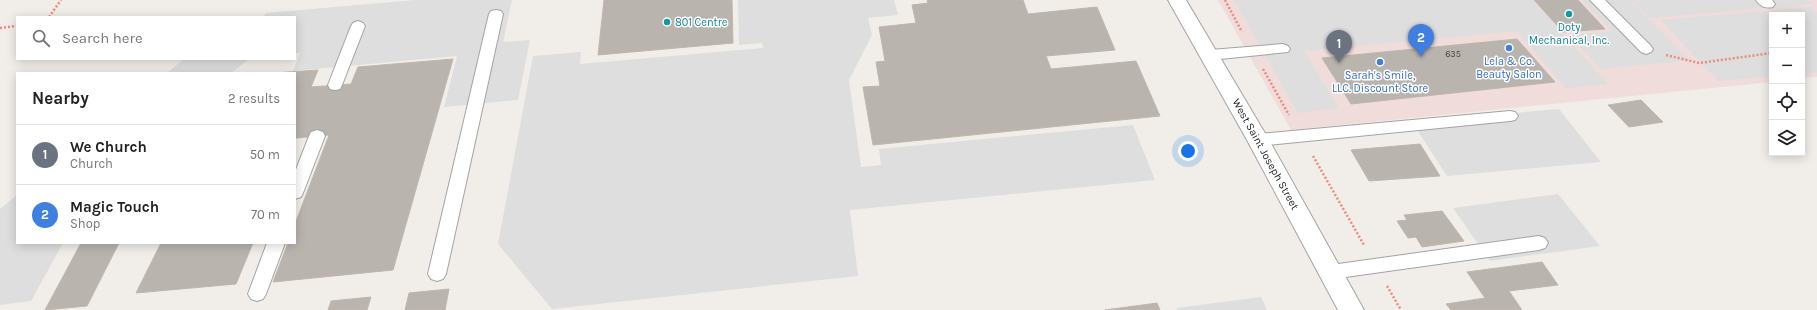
<!DOCTYPE html>
<meta charset="utf-8">
<style>
:root{--surface:#fff;--page:#f6f6f6;--text:#222;--muted:#767676;--line:#e0e0e0;--accent:#db2777}
body{margin:0;font-family:Karla,sans-serif;background:var(--page);color:var(--text)}
.controls{position:absolute;right:12px;top:12px;display:grid;overflow:hidden;border-radius:0px;box-shadow:0 2px 10px #0003}
.controls button{width:36px;height:36px;display:grid;place-items:center;padding:0;border:0;border-bottom:1px solid var(--line);background:var(--surface);color:var(--text);font:20px sans-serif}
.you{position:absolute;left:1188px;top:151px;width:14px;height:14px;margin:-10px;border:3px solid #fff;border-radius:50%;background:#1a73e8;box-shadow:0 0 0 6px #1a73e833}
.badge{display:grid;place-items:center;width:26px;height:26px;border-radius:50%;background:var(--accent);color:#fff;font-size:13px;font-weight:700}
.pin{position:absolute;translate:-50% -33px;filter:drop-shadow(0 1px 2px #0008)}
.pin::after{content:'';position:absolute;top:21px;width:14px;height:12px;background:inherit;clip-path:polygon(0 0,100% 0,50% 100%)}
.list{margin:0;padding:0;list-style:none}
h2{display:flex;justify-content:space-between;align-items:center;height:52px;margin:0;padding:0 16px;font-size:17px}
h2 small{font-size:13px;font-weight:400;color:var(--muted)}
.list li{display:grid;grid-template-columns:26px 1fr auto;gap:12px;align-items:center;box-sizing:border-box;height:60px;padding:0 16px;border-top:1px solid var(--line)}
.list b{display:block;font-size:15px;white-space:nowrap}
.list p{margin:0;font-size:13px;white-space:nowrap;color:var(--muted)}
.list em{font-size:13px;font-style:normal;color:var(--muted)}
.icon{flex:none;width:22px;height:22px;fill:none;stroke:currentColor;stroke-width:2;stroke-linecap:round;stroke-linejoin:round}
.map{position:relative;flex:none;width:1817px;height:310px;overflow:hidden}
.search{position:absolute;background:var(--surface);box-shadow:0 2px 10px #0003;left:16px;top:16px;width:280px;height:44px;display:flex;align-items:center;gap:10px;box-sizing:border-box;padding:0 14px;border-radius:0px;color:var(--muted);font-size:15px}
.panel{position:absolute;background:var(--surface);box-shadow:0 2px 10px #0003;left:16px;top:72px;width:280px;height:172px;border-radius:0px}
.map>svg:first-child{display:block}
.commercial{fill:#efdcdb}
.parking{fill:#dedede}
.building{fill:#bab4af;stroke:#c1b6ad}
.lines{fill:none;stroke-linecap:round;stroke-linejoin:round}
.service-casing{stroke:#a3a3a3;stroke-width:2}
.tertiary-casing{stroke:#a3a3a3;stroke-width:2}
.path{stroke:#ed8a7e;stroke-width:2.5;stroke-dasharray:2 2;stroke-linecap:butt}
.service{fill:#fff;fill-rule:evenodd}
.tertiary{fill:#fff;fill-rule:evenodd}
.culture-dot{fill:#0f9aa8;stroke:#fff;stroke-width:1.5}
.shop-dot{fill:#3f7fe0;stroke:#fff;stroke-width:1.5}
.labels{text-anchor:middle;stroke-width:3;stroke-linejoin:round;paint-order:stroke}
.number-label{font-size:9px;fill:#484645}
.culture-label{font-size:11px;fill:#0d838f;stroke:#fff;text-anchor:start}
.shop-label{font-size:11px;fill:#366cbe;stroke:#fff}
.street-label{font-size:11px;fill:#222;stroke:#fff}
</style>
<div class="map">
<svg width="1817" height="310" viewBox="0 0 1817 310">
<rect width="100%" height="100%" fill="#f1eeea"/>
<path class="commercial" d="M1218,0H1817V77L1802,78V15H1772V82L1291,130Z"/>
<path class="parking" d="M415,0H512L503,42L530,40L518,100L444,107L457,56L293,71L300,53H295V17H263L266,13Z
M738,0H894L898,15L868,18L872,35L849,80L861,167L881,165L879,149L1133,125L1155,180L850,210L858,276L552,309L498,244L533,56L581,52L580,64L763,48L762,43L739,45Z
M1234,0H1532L1608,84L1566,88L1517,31L1304,51L1339,108L1298,113Z
M1582,0H1629L1690,60L1601,69L1569,35L1612,31Z
M1631,0H1807L1813,4L1650,18Z
M1811,7L1817,12V72L1802,74V15H1772V76L1719,81L1660,20Z
M184,59H249L231,73H167Z
M1559,109L1601,162L1447,176L1412,122Z
M1558,194L1600,246L1490,261L1453,208Z
M17,195V243H63L31,301L0,305V209Z
M1261,297L1267,310H1177V308Z"/>
<path class="building" d="M604,0H732L733,43L598,55Z
M927,0H1023L1028,14L1097,7L1115,50L1046,56L1051,69L1136,61L1160,116L873,145L863,87L880,86L876,62L885,61L879,27L916,23L912,5L928,3Z
M1534,0H1578L1605,29L1563,32Z
M1517,39L1555,82L1351,104L1322,58Z
M453,59L393,270L273,282L288,243H295V224L329,135L296,138L295,140V73H274L318,70L311,87L351,84L358,67Z
M1641,100L1663,122L1629,127L1608,105Z
M1420,144L1440,176L1369,181L1351,150Z
M1442,211L1464,241L1422,247L1416,237L1408,238L1397,221L1407,220L1404,215Z
M81,243H119L87,306L45,310Z
M161,243H253L236,284L136,293Z
M1542,262L1558,285L1509,291L1522,310H1451L1446,304L1485,298L1467,272Z
M449,289L445,310H405L409,293Z
M371,297L367,310H328L331,301Z
M1157,303L1160,310H1105Z"/>
<g class="lines">
<defs>
<path id="service" d="M1590,0H1605L1651,46L1653,49L1651,52L1646,54L1641,52Z
M1756,0H1772L1775,4L1773,7C1765,9 1760,6 1756,0Z
M496,10L501,11L503,14L446,274L443,279L437,281L431,279L428,274L489,14L491,11Z
M358,21L363,23L365,26L342,85L340,89L335,90L330,89L328,85L351,26L353,23Z
M1283,44L1288,46L1290,49L1288,52L1210,60L1205,58L1203,55L1205,52L1210,50Z
M1510,111L1515,112L1518,116L1515,120L1510,121L1258,146L1252,144L1250,140L1252,136L1258,134Z
M317,130L323,132L325,136L303,193L301,197L295,199V172L309,136L311,132Z
M1539,236L1545,238L1548,243L1545,248L1539,250L1331,279L1325,277L1322,272L1325,267L1331,265Z
M267,243H285L266,294L263,299L257,301L251,299L248,294Z"/>
<path id="tertiary" d="M1168,0H1186L1269,140L1364,310H1338L1247,140Z"/>
</defs>
<use href="#service" class="service-casing"/>
<use href="#tertiary" class="tertiary-casing"/>
<path class="path" d="M1225,0L1242,32
M49,17L61,0
M0,28L17,26
M1666,55L1699,63L1772,53
M1263,69L1289,115
M1313,156L1364,245
M1387,286L1401,310"/>
<use href="#service" class="service"/>
<use href="#tertiary" class="tertiary"/>
</g>
<g class="culture-dot">
<circle cx="1569" cy="14" r="4"/>
<circle cx="667" cy="22" r="4"/>
</g>
<g class="shop-dot">
<circle cx="1509" cy="48" r="4"/>
<circle cx="1380" cy="62" r="4"/>
</g>
<g class="labels">
<g class="number-label">
<text x="1453" y="57">635</text>
</g>
<g class="culture-label">
<text x="675" y="26">801 Centre</text>
<text x="1569" y="31" text-anchor="middle">Doty<tspan x="1569" dy="13">Mechanical, Inc.</tspan></text>
</g>
<g class="shop-label">
<text x="1509" y="65">Lela &amp; Co.<tspan x="1509" dy="13">Beauty Salon</tspan></text>
<text x="1380" y="79">Sarah's Smile,<tspan x="1380" dy="13">LLC. Discount Store</tspan></text>
</g>
<g class="street-label">
<text transform="translate(1266 154) rotate(61)" y="4">West Saint Joseph Street</text>
</g>
</g>
</svg>
<div class="controls">
<button>+</button>
<button>−</button>
<button><svg class="icon" aria-label="locate" viewBox="0 0 24 24"><circle cx="12" cy="12" r="6"/><path d="M12 2v4M12 18v4M2 12h4M18 12h4"/></svg></button>
<button><svg class="icon" aria-label="layers" viewBox="0 0 24 24"><path d="M12 4l9 5-9 5-9-5zM3 14l9 5 9-5"/></svg></button>
</div>
<div class="you"></div>
<div class="pin badge" style="left:1339px;top:63px;background:#6b7280">1</div>
<div class="pin badge" style="left:1421px;top:57px;background:#3f7fe0">2</div>
<div class="search"><svg class="icon" aria-label="search" viewBox="0 0 24 24"><circle cx="10" cy="10" r="6"/><path d="M15 15l6 6"/></svg>Search here</div>
<section class="panel">
<h2>Nearby<small>2 results</small></h2>
<ul class="list">
<li><span class="badge" style="background:#6b7280">1</span><div><b>We Church</b><p>Church</p></div><em>50 m</em></li>
<li><span class="badge" style="background:#3f7fe0">2</span><div><b>Magic Touch</b><p>Shop</p></div><em>70 m</em></li>
</ul>
</section>
</div>
